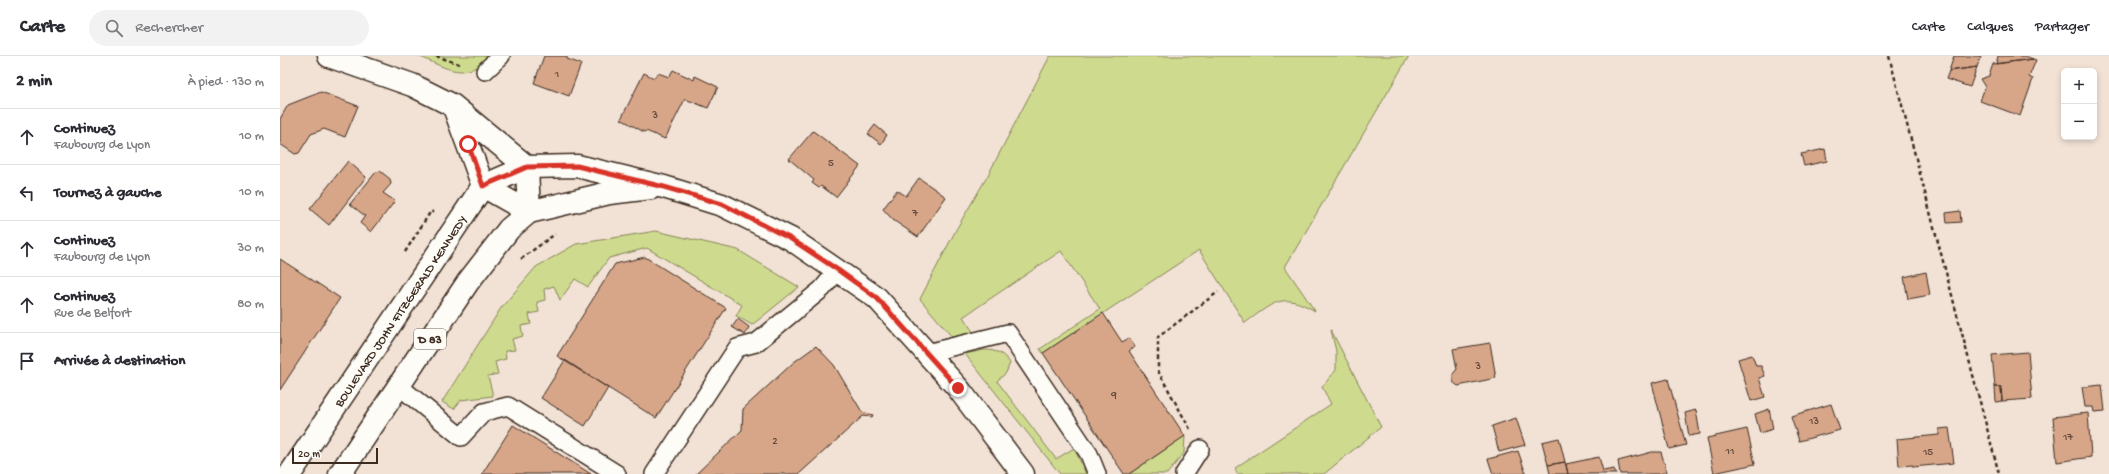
<!DOCTYPE html>
<html lang="fr">
<meta charset="utf-8">
<style>
:root{--surface:#fff;--page:#f2f2f3;--text:#2b2b33;--muted:#7c7c81;--line:#e1e1e2}
body{margin:0;font-family:"Gochi Hand",sans-serif;background:var(--page);color:var(--text)}
.controls{position:absolute;right:12px;top:12px;display:grid;overflow:hidden;border-radius:6px;box-shadow:0 2px 6px #0003}
.controls button{width:36px;height:36px;display:grid;place-items:center;padding:0;border:0;border-bottom:1px solid var(--line);background:var(--surface);color:var(--text);font:20px sans-serif}
.scale{position:absolute;left:12px;bottom:10px;width:86px;box-sizing:border-box;padding-left:4px;border:2px solid #3b2a1e;border-top:0;font-size:11px;line-height:14px;white-space:nowrap;color:#3b2a1e;-webkit-text-stroke:3px #fdfcf7;paint-order:stroke}
.stop{position:absolute;width:12px;height:12px;margin:-9px;border:3px solid #d93025;border-radius:50%;background:#fff}
.stop.end{background:#d93025;border-color:#fff;box-shadow:0 1px 4px #0008}
.list{margin:0;padding:0;list-style:none}
h2{display:flex;justify-content:space-between;align-items:center;height:52px;margin:0;padding:0 16px;font-size:17px}
h2 small{font-size:13px;font-weight:400;color:var(--muted)}
.list li{display:grid;grid-template-columns:26px 1fr auto;gap:12px;align-items:center;box-sizing:border-box;height:56px;padding:0 16px;border-top:1px solid var(--line)}
.list b{display:block;font-size:15px;white-space:nowrap}
.list p{margin:0;font-size:13px;white-space:nowrap;color:var(--muted)}
.list em{font-size:13px;font-style:normal;color:var(--muted)}
.icon{flex:none;width:22px;height:22px;fill:none;stroke:currentColor;stroke-width:2;stroke-linecap:round;stroke-linejoin:round}
.map{position:relative;flex:none;width:1829px;height:418px;overflow:hidden}
header{display:flex;align-items:center;gap:24px;box-sizing:border-box;height:56px;padding:0 20px;background:var(--surface);border-bottom:1px solid var(--line)}
header strong{font-size:19px}
nav{display:flex;gap:22px;margin-inline-start:auto;font-size:14px}
.search{width:280px;height:36px;background:var(--page);display:flex;align-items:center;gap:10px;box-sizing:border-box;padding:0 14px;border-radius:22px;color:var(--muted);font-size:15px}
main{display:flex}
aside{flex:1;background:var(--surface)}
.map>svg:first-child{display:block}
.green{fill:#cedb8e;stroke:#848256}
.building{fill:#d7a689;stroke:#3b2a1e}
.lines{fill:none;stroke-linecap:round;stroke-linejoin:round}
.service-casing{stroke:#3b2a1e;stroke-width:20}
.tertiary-casing{stroke:#3b2a1e;stroke-width:25}
.primary-casing{stroke:#3b2a1e;stroke-width:25}
.path{stroke:#3b2a1e;stroke-width:2.5;stroke-dasharray:4 3;stroke-linecap:butt}
.service{stroke:#fdfcf7;stroke-width:17}
.tertiary{stroke:#fdfcf7;stroke-width:22}
.primary{stroke:#fdfcf7;stroke-width:22}
.route{stroke:#d93025;stroke-width:5}
.labels{text-anchor:middle;stroke-width:3;stroke-linejoin:round;paint-order:stroke}
.number-label{font-size:11px;fill:#624939}
.shield{fill:#fdfcf7;stroke:#75695f;stroke-width:1}
.shield-label{font-size:12px;font-weight:bold;fill:#3b2a1e}
.street-label{font-size:13px;fill:#3b2a1e;stroke:#fdfcf7}
</style>
<header>
<strong>Carte</strong>
<div class="search"><svg class="icon" aria-label="search" viewBox="0 0 24 24"><circle cx="10" cy="10" r="6"/><path d="M15 15l6 6"/></svg>Rechercher</div>
<nav><a>Carte</a><a>Calques</a><a>Partager</a></nav>
</header>
<main>
<aside>
<h2>2 min<small>À pied · 130 m</small></h2>
<ul class="list">
<li><svg class="icon" aria-label="ahead" viewBox="0 0 24 24"><path d="M12 20V5M6 11l6-6 6 6"/></svg><div><b>Continuez</b><p>Faubourg de Lyon</p></div><em>10 m</em></li>
<li><svg class="icon" aria-label="left" viewBox="0 0 24 24"><path d="M17 20v-9H6M10 6l-5 5 5 5"/></svg><div><b>Tournez à gauche</b></div><em>10 m</em></li>
<li><svg class="icon" aria-label="ahead" viewBox="0 0 24 24"><path d="M12 20V5M6 11l6-6 6 6"/></svg><div><b>Continuez</b><p>Faubourg de Lyon</p></div><em>30 m</em></li>
<li><svg class="icon" aria-label="ahead" viewBox="0 0 24 24"><path d="M12 20V5M6 11l6-6 6 6"/></svg><div><b>Continuez</b><p>Rue de Belfort</p></div><em>80 m</em></li>
<li><svg class="icon" aria-label="arrive" viewBox="0 0 24 24"><path d="M6 21V4h12l-3 4 3 4H6"/></svg><div><b>Arrivée à destination</b></div></li>
</ul>
</aside>
<div class="map">
<svg width="1829" height="418" viewBox="0 0 1829 418">
<rect width="100%" height="100%" fill="#f2e2d6"/>
<filter id="ink" filterUnits="userSpaceOnUse"><feTurbulence type="fractalNoise" baseFrequency=".025" numOctaves="2"/><feDisplacementMap in="SourceGraphic" scale="8" xChannelSelector="R" yChannelSelector="G"/><feConvolveMatrix kernelMatrix="1 2 1 2 8 2 1 2 1" color-interpolation-filters="sRGB"/></filter>
<g filter="url(#ink)">
<path class="green" d="M138,0H212C183,26 169,13 138,0Z
M770,0H1129L1005,211L1035,255C1002,235 993,247 965,267L919,194L763,297L760,293L820,253L781,195L683,261L694,277L672,281L640,243L677,172L707,121Z
M376,175L458,194L519,231L472,269L456,260L462,249L367,192L329,202L308,231L295,223L280,244L274,230L264,233L265,244L257,246L259,256L249,258L251,268L241,270L243,280L232,283L235,294L225,295L226,303L215,306L218,318L208,320L213,340L181,344L174,353L162,346L221,252L256,211L296,188Z
M1051,274L1101,371L1044,418H957L955,412L1051,348L1042,331L1056,314V295Z
M704,294C716,294 723,297 730,307L726,317L717,325L776,403L794,392L806,418H780L685,298Z
M905,380L904,397L887,418H849Z"/>
<path class="building" d="M264,0H287V3L301,8L289,40L254,27Z
M1674,0H1701L1697,11L1669,15Z
M1718,0H1745L1753,3L1716,8Z
M1753,3L1756,4L1749,21L1753,23L1740,60L1700,45L1705,31L1700,23L1709,20L1713,8Z
M1697,11L1690,31L1666,23L1669,15Z
M393,14L414,24L415,20L438,31L428,52L405,43L385,83L366,75L364,76L341,63L364,17L374,22L378,17L389,21Z
M41,36L78,50L65,81L44,73L31,78L19,97L15,98L0,88V63L8,49Z
M595,69L607,79L601,88L588,78Z
M533,75L580,110L556,141L541,130L539,132L532,127L534,124L509,103Z
M1545,93L1547,105L1524,110L1521,98Z
M68,105L86,121L49,169L30,153Z
M100,115L110,123L111,128L103,137L115,145L91,176L80,167L85,160L70,148L96,116Z
M639,122L666,141L638,181L613,164L603,153L617,134L626,140Z
M1680,155L1681,166L1667,167L1666,157Z
M365,201L446,252L376,362L277,300L335,208Z
M0,203L60,242L0,334Z
M1646,216L1650,239L1628,243L1624,221Z
M823,257L842,286L849,282L855,291L849,295L905,380L849,418H844L763,297Z
M458,263L469,271L465,279L452,271Z
M1210,287L1216,322L1178,330L1173,326V318L1177,313L1173,293Z
M536,290L554,309L582,356L593,359L592,361L583,360L519,418H416L462,374L463,353L514,306Z
M1748,296L1752,343L1722,345L1721,331H1715L1712,299Z
M1472,299L1476,310H1481L1485,320L1479,322L1485,341L1471,345L1458,303Z
M285,304L328,332L305,370L261,342Z
M1388,323L1406,389L1389,393L1372,327Z
M1822,329L1825,355L1814,356L1813,351H1805L1802,331Z
M1715,331H1721L1722,345L1716,346Z
M1551,348L1560,374L1519,385L1511,360Z
M1489,353L1493,373L1480,377L1475,358Z
M1416,354L1420,378L1409,380L1405,357Z
M1808,357L1811,401L1777,406L1773,361Z
M1236,362L1245,389L1219,396L1212,370Z
M233,369L311,418H202Z
M1669,372L1674,407L1633,411V409L1619,410L1617,383L1659,379V373Z
M1467,373L1475,408L1434,417L1427,382Z
M1279,382L1285,406L1268,409L1262,386Z
M1238,395L1246,418H1213L1208,403Z
M1372,396H1381L1387,416L1380,418H1340L1338,405Z
M1319,401L1323,415L1334,413L1336,418H1288L1286,408Z
M1285,406L1288,418H1270L1268,409Z"/>
<g class="lines">
<defs>
<path id="service" d="M205,15L221,0
M647,297L728,277L809,398L817,418
M119,330L181,381L204,356L228,350L337,418
M374,418L457,292L476,287L542,233L558,214
M904,418L920,393"/>
<path id="tertiary" d="M49,0L132,29L172,49L247,111L249,156
M175,54L203,130L249,156"/>
<g id="primary">
<path id="s1" d="M10,418L203,130L247,111L297,110L384,131L442,149L511,183L597,242L678,332L743,418"/>
<path d="M60,418L188,226L229,173L249,156L329,137L371,132"/>
</g>
</defs>
<use href="#service" class="service-casing"/>
<use href="#tertiary" class="tertiary-casing"/>
<use href="#primary" class="primary-casing"/>
<path class="path" d="M156,0L182,9
M1609,0L1719,418
M125,196L151,155L154,157
M241,203L275,178
M910,373L878,315V281L938,236"/>
<use href="#service" class="service"/>
<use href="#tertiary" class="tertiary"/>
<use href="#primary" class="primary"/>
</g>
</g>
<g class="lines" filter="url(#ink)">
<path class="route" d="M188,88L203,130L247,111L297,110L384,131L442,148L511,183L558,214L597,242L678,332"/>
</g>
<g class="labels">
<g class="number-label">
<text x="277" y="21">1</text>
<text x="375" y="62">3</text>
<text x="551" y="110">5</text>
<text x="635" y="160">7</text>
<text x="1198" y="313">3</text>
<text x="834" y="342">9</text>
<text x="1534" y="368">13</text>
<text x="1788" y="384">17</text>
<text x="495" y="388">2</text>
<text x="1450" y="398">11</text>
<text x="1648" y="399">15</text>
</g>
<rect class="shield" x="134" y="273" width="32" height="20" rx="3"/>
<g class="shield-label">
<text x="150" y="287">D 83</text>
</g>
<g class="street-label">
<text dy="5" stroke="none"><textPath href="#s1" startOffset="197">BOULEVARD JOHN FITZGERALD KENNEDY</textPath></text>
</g>
</g>
</svg>
<div class="controls">
<button>+</button>
<button>−</button>
</div>
<div class="scale">20 m</div>
<div class="stop" style="left:188px;top:88px"></div>
<div class="stop end" style="left:678px;top:332px"></div>
</div>
</main>
